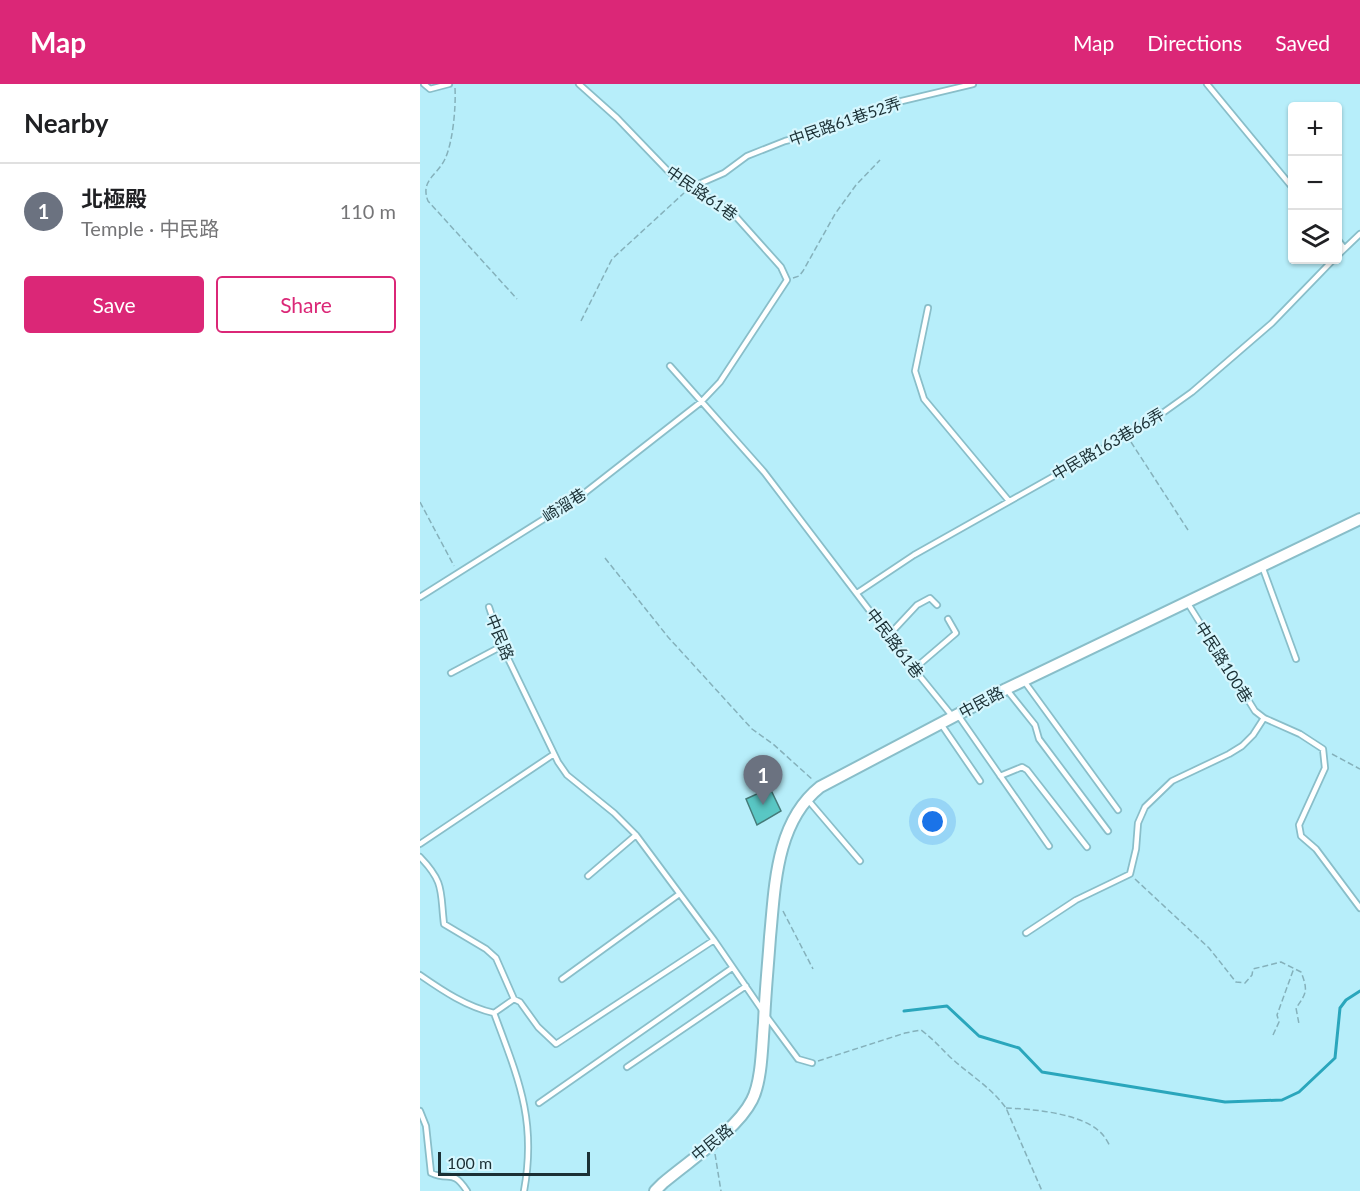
<!DOCTYPE html>
<meta charset="utf-8">
<style>
:root{--surface:#fff;--page:#f6f6f6;--text:#202124;--muted:#757577;--line:#e0e0e0;--accent:#db2777}
body{margin:0;font-family:Lato,"Noto Sans TC",sans-serif;background:var(--page);color:var(--text)}
.controls{position:absolute;right:18px;top:18px;display:grid;overflow:hidden;border-radius:6px;box-shadow:0 2px 4px #0004}
.controls button{width:54px;height:54px;display:grid;place-items:center;padding:0;border:0;border-bottom:2px solid var(--line);background:var(--surface);color:var(--text);font:30px sans-serif}
.scale{position:absolute;left:18px;bottom:15px;width:152px;box-sizing:border-box;padding-left:6px;border:3px solid #1b3035;border-top:0;font-size:16px;line-height:21px;white-space:nowrap;color:#1b3035;-webkit-text-stroke:4px #d7f7fe;paint-order:stroke}
.you{position:absolute;left:513px;top:738px;width:21px;height:21px;margin:-15px;border:4px solid #fff;border-radius:50%;background:#1a73e8;box-shadow:0 0 0 9px #1a73e833}
.badge{display:grid;place-items:center;width:39px;height:39px;border-radius:50%;background:var(--accent);color:#fff;font-size:20px;font-weight:700}
.pin{position:absolute;translate:-50% -50px;filter:drop-shadow(0 2px 3px #0008)}
.pin::after{content:'';position:absolute;top:32px;width:21px;height:18px;background:inherit;clip-path:polygon(0 0,100% 0,50% 100%)}
.list{margin:0;padding:0;list-style:none}
h2{display:flex;justify-content:space-between;align-items:center;height:78px;margin:0;padding:0 24px;font-size:26px}
h2 small{font-size:20px;font-weight:400;color:var(--muted)}
.list li{display:grid;grid-template-columns:39px 1fr auto;gap:18px;align-items:center;box-sizing:border-box;height:96px;padding:0 24px;border-top:2px solid var(--line)}
.list b{display:block;font-size:22px;white-space:nowrap}
.list p{margin:0;font-size:20px;white-space:nowrap;color:var(--muted)}
.list em{font-size:20px;font-style:normal;color:var(--muted)}
.actions{display:flex;gap:12px;padding:18px 24px}
.actions a{flex:1;padding:14px 0;border:2px solid var(--accent);border-radius:6px;text-align:center;font-size:21px;color:var(--accent)}
.actions .main{background:var(--accent);color:#fff}
.icon{flex:none;width:33px;height:33px;fill:none;stroke:currentColor;stroke-width:2;stroke-linecap:round;stroke-linejoin:round}
.map{position:relative;flex:none;width:940px;height:1107px;overflow:hidden}
header{display:flex;align-items:center;gap:36px;box-sizing:border-box;height:84px;padding:0 30px;background:var(--accent);color:#fff}
header strong{font-size:28px}
nav{display:flex;gap:33px;margin-inline-start:auto;font-size:21px}
main{display:flex}
aside{flex:1;background:var(--surface)}
.map>svg:first-child{display:block}
.lines{fill:none;stroke-linecap:round;stroke-linejoin:round}
.stream{stroke:#2aa6bc;stroke-width:3}
.building{fill:#59c7c4;stroke:#457b79;stroke-width:1.5}
.service-casing{stroke:#89bec9;stroke-width:8}
.tertiary-casing{stroke:#89bec9;stroke-width:14}
.path{stroke:#85b1bb;stroke-width:1.5;stroke-dasharray:6 3;stroke-linecap:butt}
.service{stroke:#fff;stroke-width:4.5}
.tertiary{stroke:#fff;stroke-width:10}
.labels{text-anchor:middle;stroke-width:4.5;stroke-linejoin:round;paint-order:stroke}
.street-label{font-size:16px;fill:#1b3035;stroke:#d7f7fe}
</style>
<header>
<strong>Map</strong>
<nav><a>Map</a><a>Directions</a><a>Saved</a></nav>
</header>
<main>
<aside>
<h2>Nearby<small></small></h2>
<ul class="list">
<li><span class="badge" style="background:#6b7280">1</span><div><b>北極殿</b><p>Temple · 中民路</p></div><em>110 m</em></li>
</ul>
<div class="actions"><a class="main">Save</a><a>Share</a></div>
</aside>
<div class="map">
<svg width="940" height="1107" viewBox="0 0 940 1107">
<rect width="100%" height="100%" fill="#b7eefa"/>
<g class="lines">
<path class="stream" d="M484,927L527,922L559,952L599,964L622,988L805,1018L862,1016L879,1008L915,974L920,924L926,916L940,907"/>
</g>
<path class="building" d="M350,704L361,727L337,741L326,715Z"/>
<g class="lines">
<defs>
<path id="service" d="M4,0L10,5L29,0
M787,0L872,103
M272,103L304,89L327,72L365,57L405,47L433,32L465,21L553,0
M918,156L924,164
M918,171L940,150
M508,224L495,287L504,315L589,417
M250,282L344,388L494,585L533,633L540,634L629,762
M842,482L876,575
M437,509L494,471L730,338L772,308L852,239L913,176
M0,513L162,411L281,318L300,298L367,196L361,183L310,126L260,97L248,87L197,34L159,0
M767,518L835,627L844,634L880,650L903,665L905,684L879,741L881,752L896,765L940,824
M69,523L82,562L138,678L147,691L194,729L216,751L294,856L342,926
M469,551L497,521L510,514L517,521
M494,585L536,549L528,535
M31,589L82,562
M604,597L698,726
M587,606L615,641L619,655L688,747
M521,640L560,697
M580,692L602,683L607,686L667,763
M388,716L440,777
M0,760L134,670
M0,773C25,799 20,807 24,840L66,865L76,874L94,915
M168,792L216,751
M606,849L656,816L710,790L716,765L718,739L725,723L752,697L809,670L822,662L833,651L844,634
M0,891C23,907 47,923 74,929
M142,895L258,811
M74,929L94,915L100,918L118,943L136,960L294,856
M74,929C98,994 117,1036 104,1107
M347,933L378,975L392,979
M207,983L326,902
M119,1019L312,884
M0,1027L6,1042L11,1089C30,1098 32,1084 47,1107"/>
<path id="tertiary" d="M235,1107L243,1099C270,1076 317,1046 332,1016C342,997 342,960 344,939C345,911 348,882 350,853C355,801 356,738 400,703L586,605L940,435"/>
</defs>
<use href="#service" class="service-casing"/>
<use href="#tertiary" class="tertiary-casing"/>
<path class="path" d="M35,4C36,23 33,58 25,75C17,92 0,96 8,117L97,215
M373,194L379,192L383,187L415,130L436,101L460,76
M161,237L192,175L264,109
M711,358L768,446
M0,418L34,482
M185,474L248,553L332,645L353,660L393,696
M912,670L940,685
M715,795L789,864L816,898L825,899L832,891L833,885L861,878L881,888C888,906 887,909 876,924L879,940
M363,827L393,885
M853,951L859,938L857,931L874,884
M398,977L485,949L501,946C513,955 519,962 529,972C548,990 570,1002 586,1024L622,1107
M586,1024C612,1025 659,1029 679,1047C684,1051 687,1057 690,1062
M295,1070L301,1107"/>
<use href="#service" class="service"/>
<use href="#tertiary" class="tertiary"/>
</g>
<g class="labels">
<g class="street-label">
<text transform="translate(425 37) rotate(-19)" y="6">中民路61巷52弄</text>
<text transform="translate(282 109) rotate(35)" y="6">中民路61巷</text>
<text transform="translate(688 360) rotate(-30)" y="6">中民路163巷66弄</text>
<text transform="translate(144 421) rotate(-33)" y="6">崎溜巷</text>
<text transform="translate(80 553) rotate(68)" y="6">中民路</text>
<text transform="translate(475 559) rotate(53)" y="6">中民路61巷</text>
<text transform="translate(804 578) rotate(58)" y="6">中民路100巷</text>
<text transform="translate(561 618) rotate(-28)" y="6">中民路</text>
<text transform="translate(292 1058) rotate(-39)" y="6">中民路</text>
</g>
</g>
</svg>
<div class="controls">
<button>+</button>
<button>−</button>
<button><svg class="icon" aria-label="layers" viewBox="0 0 24 24"><path d="M12 4l9 5-9 5-9-5zM3 14l9 5 9-5"/></svg></button>
</div>
<div class="scale">100 m</div>
<div class="you"></div>
<div class="pin badge" style="left:343px;top:721px;background:#6b7280">1</div>
</div>
</main>
